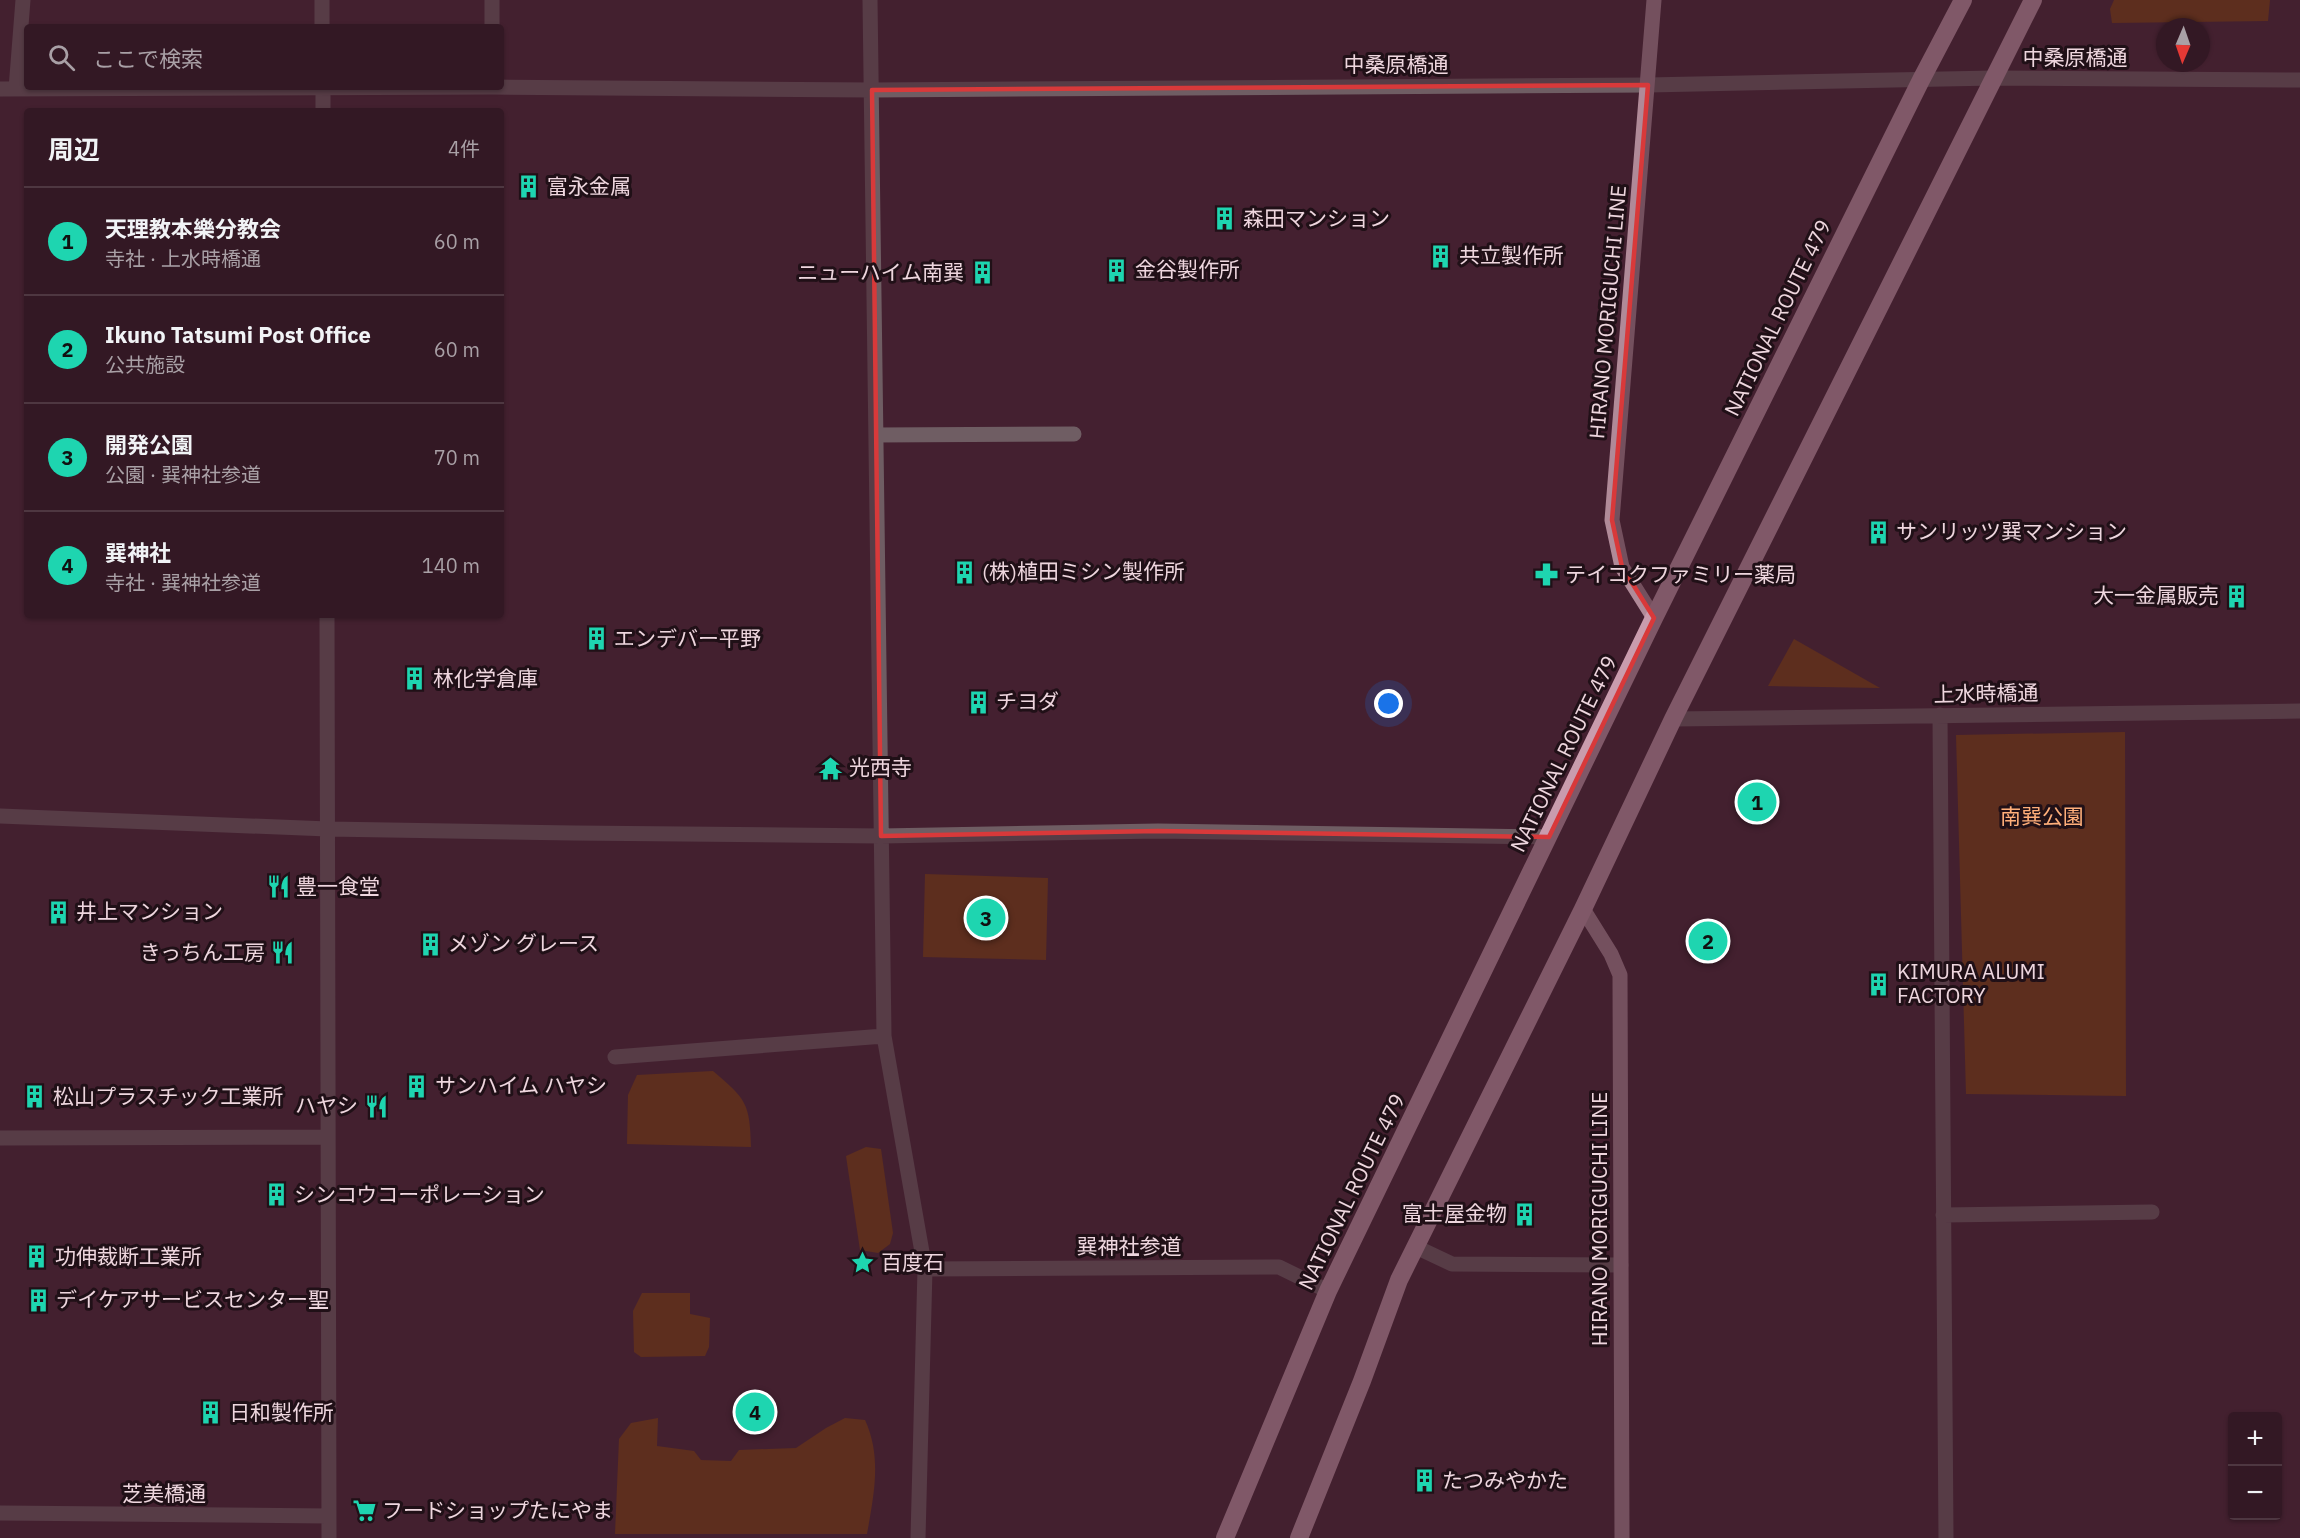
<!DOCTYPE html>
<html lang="ja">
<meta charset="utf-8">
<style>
:root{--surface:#331824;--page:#3e2531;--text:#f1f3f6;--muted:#a9a0a6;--line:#4e3741;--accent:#1ed5b0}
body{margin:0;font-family:"IBM Plex Sans","Noto Sans JP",sans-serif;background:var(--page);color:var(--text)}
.controls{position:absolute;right:18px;bottom:18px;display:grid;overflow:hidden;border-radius:6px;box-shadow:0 2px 4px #0004}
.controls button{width:54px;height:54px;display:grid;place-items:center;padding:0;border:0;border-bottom:2px solid var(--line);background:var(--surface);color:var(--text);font:30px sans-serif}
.compass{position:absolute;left:2156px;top:18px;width:54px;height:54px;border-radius:50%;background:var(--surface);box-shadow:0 2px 4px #0004;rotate:182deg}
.you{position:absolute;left:1389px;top:704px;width:21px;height:21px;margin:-15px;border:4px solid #fff;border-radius:50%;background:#1a73e8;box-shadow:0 0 0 9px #1a73e833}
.badge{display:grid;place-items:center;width:39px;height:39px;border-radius:50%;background:var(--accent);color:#111;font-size:20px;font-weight:700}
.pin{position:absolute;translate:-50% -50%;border:3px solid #fff;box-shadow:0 2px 6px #0006}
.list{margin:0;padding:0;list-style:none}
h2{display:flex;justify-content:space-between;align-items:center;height:78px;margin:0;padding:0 24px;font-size:26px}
h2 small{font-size:20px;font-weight:400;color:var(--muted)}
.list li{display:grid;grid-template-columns:39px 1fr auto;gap:18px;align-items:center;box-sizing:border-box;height:108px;padding:0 24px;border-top:2px solid var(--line)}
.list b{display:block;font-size:22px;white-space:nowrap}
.list p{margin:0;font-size:20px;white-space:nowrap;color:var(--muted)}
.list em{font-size:20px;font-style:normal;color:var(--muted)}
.icon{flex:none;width:33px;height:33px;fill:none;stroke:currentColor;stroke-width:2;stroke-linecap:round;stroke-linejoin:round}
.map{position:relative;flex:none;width:2300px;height:1538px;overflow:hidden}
.search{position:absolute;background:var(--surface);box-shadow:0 2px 4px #0004;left:24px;top:24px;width:480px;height:66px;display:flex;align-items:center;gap:15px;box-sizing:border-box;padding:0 21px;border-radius:6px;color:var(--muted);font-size:22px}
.panel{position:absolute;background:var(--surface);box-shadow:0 2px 4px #0004;left:24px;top:108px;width:480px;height:510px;border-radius:6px}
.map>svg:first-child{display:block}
.green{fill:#7c3e09}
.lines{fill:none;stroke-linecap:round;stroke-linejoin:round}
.minor{stroke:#6f5d63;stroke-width:15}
.major{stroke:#b08a98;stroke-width:15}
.highway{stroke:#c99cad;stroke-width:18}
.marked{fill:none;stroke:#d8393a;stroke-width:4.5;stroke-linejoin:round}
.labels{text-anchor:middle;stroke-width:6;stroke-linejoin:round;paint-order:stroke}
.street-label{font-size:21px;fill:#eed6de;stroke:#201017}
.poi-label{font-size:21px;fill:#eed6de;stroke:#201017;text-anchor:start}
.park-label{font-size:21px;fill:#ffaf7a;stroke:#201017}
</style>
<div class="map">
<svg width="2300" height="1538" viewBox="0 0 2300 1538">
<rect width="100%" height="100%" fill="#442030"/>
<path class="green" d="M2114,0H2270L2268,21L2112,23L2110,9Z
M1794,639L1880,688L1768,686Z
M2125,732L2126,1096L1966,1094L1956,735Z
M925,874L1048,878L1046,960L923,957Z
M713,1071C746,1099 750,1103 751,1147L627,1144L628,1095L637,1075Z
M866,1147L881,1149L893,1233L890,1244L878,1253L860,1250L846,1156Z
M642,1293H690V1314L710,1318L709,1347L705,1356L641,1357L634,1352L633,1311Z
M658,1418L657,1446L694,1451L701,1460L731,1461L739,1450L796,1448L826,1428L845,1418L865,1420C882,1457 874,1494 867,1534H615L619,1439L631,1423Z"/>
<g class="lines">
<path class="minor" d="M322,0V27
M870,0L884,1036L925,1269L918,1538
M492,27V0
M323,87V111
M0,89L492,87L872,90L1648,85L1994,78L2300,80
M16,89L23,0
M876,435L1074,434
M327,615L329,1538
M1940,715L1946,1538
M1673,719L2300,711
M0,816L328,829L574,833L881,836L1158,831L1549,837
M615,1057L884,1036
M0,1138L328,1137
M1943,1215L2152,1212
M1416,1247L1452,1264L1621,1265
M925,1269L1279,1267L1328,1291
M0,1513L328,1516"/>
<path class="major" d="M1654,618L1622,567L1612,520L1654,0
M1583,909L1611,954L1620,975L1622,1538"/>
<path class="highway" d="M1225,1538L1328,1291L1654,618L1921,80L1963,0
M1299,1538L1362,1381L1399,1280L1583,909L1673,719L2033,0"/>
</g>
<path d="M0 0H2300V1538H0ZM1648,85L1612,520L1622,567L1654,618L1549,837L1158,831L881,836L872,90Z" fill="#442030" fill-opacity=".55" fill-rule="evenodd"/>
<path class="marked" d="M1648,85L1612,520L1622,567L1654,618L1549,837L1158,831L881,836L872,90Z"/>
<defs>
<symbol id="building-bare" viewBox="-9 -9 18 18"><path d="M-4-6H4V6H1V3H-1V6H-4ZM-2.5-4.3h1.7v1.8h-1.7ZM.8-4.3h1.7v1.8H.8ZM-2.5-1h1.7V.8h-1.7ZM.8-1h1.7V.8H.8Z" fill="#1ed5b0" stroke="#201017" stroke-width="2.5" paint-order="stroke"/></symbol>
<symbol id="pharmacy-bare" viewBox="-9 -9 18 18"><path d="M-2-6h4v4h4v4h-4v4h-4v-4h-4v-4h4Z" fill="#1ed5b0" stroke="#201017" stroke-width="2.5" paint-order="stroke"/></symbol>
<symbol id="temple-bare" viewBox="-9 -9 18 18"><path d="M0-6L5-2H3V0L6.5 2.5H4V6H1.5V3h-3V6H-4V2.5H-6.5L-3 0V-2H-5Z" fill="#1ed5b0" stroke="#201017" stroke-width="2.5" paint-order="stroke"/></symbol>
<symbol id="restaurant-bare" viewBox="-9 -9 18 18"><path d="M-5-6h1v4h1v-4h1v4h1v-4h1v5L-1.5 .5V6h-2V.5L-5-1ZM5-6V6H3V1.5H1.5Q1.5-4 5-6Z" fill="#1ed5b0" stroke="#201017" stroke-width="2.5" paint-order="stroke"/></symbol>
<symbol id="sight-bare" viewBox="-9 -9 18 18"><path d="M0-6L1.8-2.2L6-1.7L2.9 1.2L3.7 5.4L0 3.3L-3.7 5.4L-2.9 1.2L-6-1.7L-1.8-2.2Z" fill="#1ed5b0" stroke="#201017" stroke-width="2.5" paint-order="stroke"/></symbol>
<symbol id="supermarket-bare" viewBox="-9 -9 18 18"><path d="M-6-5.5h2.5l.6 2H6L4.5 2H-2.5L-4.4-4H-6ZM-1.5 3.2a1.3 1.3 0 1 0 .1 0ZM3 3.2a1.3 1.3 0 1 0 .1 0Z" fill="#1ed5b0" stroke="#201017" stroke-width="2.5" paint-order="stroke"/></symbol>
</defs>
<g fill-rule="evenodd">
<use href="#building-bare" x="512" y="170" width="33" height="33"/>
<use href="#building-bare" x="1208" y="202" width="33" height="33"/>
<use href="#building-bare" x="1424" y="240" width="33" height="33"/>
<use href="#building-bare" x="1100" y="254" width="33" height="33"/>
<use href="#building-bare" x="966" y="256" width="33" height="33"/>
<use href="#building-bare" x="1862" y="516" width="33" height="33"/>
<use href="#building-bare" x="948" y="556" width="33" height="33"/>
<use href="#pharmacy-bare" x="1530" y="558" width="33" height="33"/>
<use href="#building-bare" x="2220" y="580" width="33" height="33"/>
<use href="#building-bare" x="580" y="622" width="33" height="33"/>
<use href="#building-bare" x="398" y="662" width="33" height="33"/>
<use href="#building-bare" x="962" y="686" width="33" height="33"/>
<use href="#temple-bare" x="814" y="752" width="33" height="33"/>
<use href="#restaurant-bare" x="262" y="870" width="33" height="33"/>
<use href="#building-bare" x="42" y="896" width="33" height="33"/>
<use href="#building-bare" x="414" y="928" width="33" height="33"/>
<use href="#restaurant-bare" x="266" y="936" width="33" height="33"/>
<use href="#building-bare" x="1862" y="968" width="33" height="33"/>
<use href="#building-bare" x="400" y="1070" width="33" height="33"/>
<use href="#building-bare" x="18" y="1080" width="33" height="33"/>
<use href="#restaurant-bare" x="360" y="1090" width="33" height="33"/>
<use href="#building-bare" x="260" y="1178" width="33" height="33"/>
<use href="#building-bare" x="1508" y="1198" width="33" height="33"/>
<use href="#building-bare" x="20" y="1240" width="33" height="33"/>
<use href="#sight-bare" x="846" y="1246" width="33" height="33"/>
<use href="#building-bare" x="22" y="1284" width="33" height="33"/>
<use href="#building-bare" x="194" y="1396" width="33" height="33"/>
<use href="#building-bare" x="1408" y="1464" width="33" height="33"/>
<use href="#supermarket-bare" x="348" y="1494" width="33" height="33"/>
</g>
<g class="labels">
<g class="street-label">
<text x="2075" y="65">中桑原橋通</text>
<text x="1396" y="72">中桑原橋通</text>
<text transform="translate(1608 312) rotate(-85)" y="7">HIRANO MORIGUCHI LINE</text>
<text transform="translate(1778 318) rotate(-64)" y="7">NATIONAL ROUTE 479</text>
<text transform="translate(1986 694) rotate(-1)" y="7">上水時橋通</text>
<text transform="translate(1564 754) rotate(-64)" y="7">NATIONAL ROUTE 479</text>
<text transform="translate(1352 1192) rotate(-64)" y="7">NATIONAL ROUTE 479</text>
<text transform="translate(1600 1219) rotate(-90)" y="7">HIRANO MORIGUCHI LINE</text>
<text x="1129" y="1254">巽神社参道</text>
<text x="164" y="1501">芝美橋通</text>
</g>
<g class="poi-label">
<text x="547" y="194">富永金属</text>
<text x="1243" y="226">森田マンション</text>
<text x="1459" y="263">共立製作所</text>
<text x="1135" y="277">金谷製作所</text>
<text x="964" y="280" text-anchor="end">ニューハイム南巽</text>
<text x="1896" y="539">サンリッツ巽マンション</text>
<text x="982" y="579">(株)植田ミシン製作所</text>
<text x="1565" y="582">テイコクファミリー薬局</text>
<text x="2219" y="603" text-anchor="end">大一金属販売</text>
<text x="614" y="646">エンデバー平野</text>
<text x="433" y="686">林化学倉庫</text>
<text x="996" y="709">チヨダ</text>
<text x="849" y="775">光西寺</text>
<text x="296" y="894">豊一食堂</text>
<text x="76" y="919">井上マンション</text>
<text x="448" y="951">メゾン グレース</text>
<text x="265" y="960" text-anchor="end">きっちん工房</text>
<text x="1897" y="979">KIMURA ALUMI<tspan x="1897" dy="24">FACTORY</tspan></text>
<text x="435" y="1093">サンハイム ハヤシ</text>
<text x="53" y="1104">松山プラスチック工業所</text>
<text x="358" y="1113" text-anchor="end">ハヤシ</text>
<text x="294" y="1202">シンコウコーポレーション</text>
<text x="1507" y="1221" text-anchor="end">富士屋金物</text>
<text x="55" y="1264">功伸裁断工業所</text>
<text x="881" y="1270">百度石</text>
<text x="56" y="1307">デイケアサービスセンター聖</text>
<text x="229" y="1420">日和製作所</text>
<text x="1442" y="1488">たつみやかた</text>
<text x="382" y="1518">フードショップたにやま</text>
</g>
<g class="park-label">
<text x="2042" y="824">南巽公園</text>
</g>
</g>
</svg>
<div class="controls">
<button>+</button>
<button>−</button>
</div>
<svg class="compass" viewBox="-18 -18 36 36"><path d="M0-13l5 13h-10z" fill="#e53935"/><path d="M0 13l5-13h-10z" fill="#a9a0a6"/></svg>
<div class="you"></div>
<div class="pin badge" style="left:1757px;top:802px">1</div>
<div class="pin badge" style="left:1708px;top:941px">2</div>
<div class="pin badge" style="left:986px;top:918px">3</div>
<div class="pin badge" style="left:755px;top:1412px">4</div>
<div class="search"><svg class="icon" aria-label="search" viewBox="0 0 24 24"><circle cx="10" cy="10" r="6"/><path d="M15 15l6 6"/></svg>ここで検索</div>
<section class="panel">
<h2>周辺<small>4件</small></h2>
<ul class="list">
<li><span class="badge">1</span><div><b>天理教本樂分教会</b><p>寺社 · 上水時橋通</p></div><em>60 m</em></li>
<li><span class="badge">2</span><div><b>Ikuno Tatsumi Post Office</b><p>公共施設</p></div><em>60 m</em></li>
<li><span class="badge">3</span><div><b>開発公園</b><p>公園 · 巽神社参道</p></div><em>70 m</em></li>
<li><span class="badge">4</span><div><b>巽神社</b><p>寺社 · 巽神社参道</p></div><em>140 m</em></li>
</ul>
</section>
</div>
